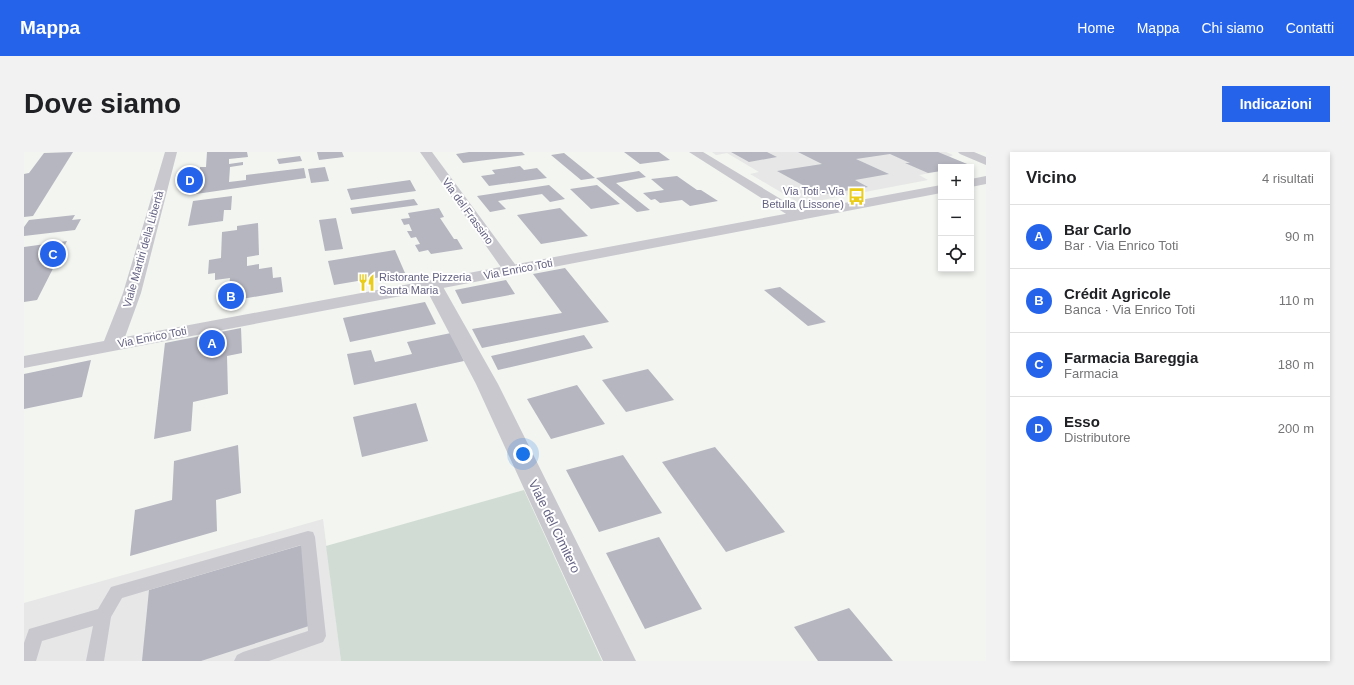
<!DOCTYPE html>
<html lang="it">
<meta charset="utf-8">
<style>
:root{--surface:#fff;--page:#f2f2f2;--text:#202124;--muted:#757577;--line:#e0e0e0;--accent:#2563eb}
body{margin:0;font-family:Helvetica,sans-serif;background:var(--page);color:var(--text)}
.controls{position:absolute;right:12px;top:12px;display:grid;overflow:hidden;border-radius:0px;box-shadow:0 2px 6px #0003}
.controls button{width:36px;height:36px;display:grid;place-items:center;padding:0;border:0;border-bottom:1px solid var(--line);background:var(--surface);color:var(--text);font:20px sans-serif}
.you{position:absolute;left:499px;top:302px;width:14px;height:14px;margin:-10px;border:3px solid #fff;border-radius:50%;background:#1a73e8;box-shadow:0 0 0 6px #1a73e833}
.badge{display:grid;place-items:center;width:26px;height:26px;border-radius:50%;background:var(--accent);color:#fff;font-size:13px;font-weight:700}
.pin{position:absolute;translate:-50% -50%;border:2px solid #fff;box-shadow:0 1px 4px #0006}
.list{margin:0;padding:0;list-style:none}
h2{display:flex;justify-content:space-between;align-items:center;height:52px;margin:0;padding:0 16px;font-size:17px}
h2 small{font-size:13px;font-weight:400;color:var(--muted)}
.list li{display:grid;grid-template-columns:26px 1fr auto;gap:12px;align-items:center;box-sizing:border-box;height:64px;padding:0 16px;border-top:1px solid var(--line)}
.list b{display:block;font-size:15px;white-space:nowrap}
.list p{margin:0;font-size:13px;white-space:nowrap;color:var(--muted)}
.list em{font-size:13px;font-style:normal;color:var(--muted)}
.icon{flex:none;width:22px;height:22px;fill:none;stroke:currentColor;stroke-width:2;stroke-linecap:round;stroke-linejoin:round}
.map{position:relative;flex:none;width:962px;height:509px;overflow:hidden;border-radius:0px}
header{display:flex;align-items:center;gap:24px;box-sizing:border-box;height:56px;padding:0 20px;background:var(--accent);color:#fff}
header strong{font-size:19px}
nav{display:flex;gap:22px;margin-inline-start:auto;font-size:14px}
.intro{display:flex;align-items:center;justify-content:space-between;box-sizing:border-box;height:96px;padding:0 24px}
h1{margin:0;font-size:28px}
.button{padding:10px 18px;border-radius:0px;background:var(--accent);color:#fff;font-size:14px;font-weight:700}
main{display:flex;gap:24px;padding:0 24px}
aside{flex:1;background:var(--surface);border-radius:0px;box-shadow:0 2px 6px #0003}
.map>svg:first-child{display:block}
.built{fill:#e6e7e6}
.green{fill:#d1dcd4}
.building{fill:#b5b6c0}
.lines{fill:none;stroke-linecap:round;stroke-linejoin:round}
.service{fill:#c9c8ce;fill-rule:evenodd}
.minor{fill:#c9c8ce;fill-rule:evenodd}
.tertiary{fill:#c9c8ce;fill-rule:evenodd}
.labels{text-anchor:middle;stroke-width:4;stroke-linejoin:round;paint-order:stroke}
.far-poi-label{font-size:11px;fill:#646283;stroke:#fff;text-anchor:end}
.far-street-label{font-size:11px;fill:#646283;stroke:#fff}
.street-label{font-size:13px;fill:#646283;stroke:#fff}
</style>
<header>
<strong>Mappa</strong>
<nav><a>Home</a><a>Mappa</a><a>Chi siamo</a><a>Contatti</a></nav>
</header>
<div class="intro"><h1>Dove siamo</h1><a class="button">Indicazioni</a></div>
<main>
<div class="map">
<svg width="962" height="509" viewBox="0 0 962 509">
<rect width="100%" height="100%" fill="#f2f5f0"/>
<path class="built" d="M688,0H922L929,3L925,5L948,14L917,15V19L895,23L904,28L777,52L726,22L735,20L703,1L692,3Z
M299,367L317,509H0V451Z"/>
<path class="green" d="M500,338L578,509H317L302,394Z"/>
<path class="building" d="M49,0L9,64L0,65V22L5,21L20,1Z
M183,0H223L224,5L205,7V12L219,10V13L206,15L205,30L222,28V23L280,16L282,26L172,42L173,35L156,37L159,22L176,20V15H182Z
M293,0H318L320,5L295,8Z
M445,0H498L501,3L439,11L432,2Z
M600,0H635L646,8L616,12Z
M707,0H743L753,5L725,10Z
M774,0H914L948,14L917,15V19L904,21L881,11H886L866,2L832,7L865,22L831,28L844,35L797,43L753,19L798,12Z
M540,1L571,26L557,28L527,3Z
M276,4L278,9L255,12L253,7Z
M496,14L500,18L513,16L523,26L465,34L457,24L471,22L468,18Z
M301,15L305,29L287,31L284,17Z
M615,19L622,25L592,31L626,58L613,60L572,26Z
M653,24L673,38H677L694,49L666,54L658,48L636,51L631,47L627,48L619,41L640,38L627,27Z
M386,28L392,39L327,48L323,37Z
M525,33L541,47L526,50L518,42L474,49L482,57L466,60L453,44Z
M573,33L596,52L567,57L546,37Z
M208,44L207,58H200L199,69L164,74L169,49Z
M390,47L394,53L328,62L326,56Z
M415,56L420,65L416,66L430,87H433L439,97L407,102L404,98L395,100L391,93L396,92L392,85L387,86L383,79H388L385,72L380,73L377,67L386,66L384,61Z
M536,56L564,84L517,92L493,63Z
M51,63L48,68L57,67L51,78L0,84V75L5,68Z
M312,66L319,97L301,99L295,68Z
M234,71L235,103L223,105V114L235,112V117L248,115L249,126L257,125L259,140L194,151L195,138L205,136L206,126L191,128V121L184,122L185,108L197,106L198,80L213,78V74Z
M43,89L13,148L0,150V95Z
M371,98L381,121L310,133L304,109Z
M541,116L585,170L458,196L448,177L538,161L509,122Z
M482,128L491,142L438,152L431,138Z
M756,135L802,170L784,174L740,138Z
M401,150L412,172L326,190L319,166Z
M217,176L218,201L203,204L204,242L169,250L167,279L130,287L141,191Z
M427,181L440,209L330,233L323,202L347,198L351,210L388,202L383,190Z
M560,183L569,196L474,218L467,204Z
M67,208L58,245L0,257V222Z
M624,217L650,248L602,260L578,228Z
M553,233L581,272L527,287L503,247Z
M392,251L404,289L338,305L329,265Z
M214,293L217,341L192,348L193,379L106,404L111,358L148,348L150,309Z
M691,295L723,333L761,380L702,400L638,310Z
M599,303L638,361L575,380L542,318Z
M635,385L678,457L621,477L582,401Z
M278,393L288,473L177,509H118L125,438Z
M825,456L869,509H794L770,475Z"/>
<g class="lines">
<path class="service" d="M284,379L289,380L291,385L302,484L299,490L245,509H210L213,503L219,500L284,479L277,393L98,446L87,465L80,509H62L69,474L18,489L12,509H0V491L5,477L74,457L87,435Z"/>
<path class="minor" d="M396,0H408L493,115L495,118L493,121L487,123L481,121Z
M665,0H679L780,61L782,64L780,67L775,68L770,67Z
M409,128L415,129L418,133L474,232L612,509H579L452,232L400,133L403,129Z"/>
<path class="tertiary" d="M141,0H153L117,141L101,185L917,33V41L0,216V204L80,189L99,141Z
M934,0H950L962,5V13L936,2Z
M962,24V32L947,35V27Z"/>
</g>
<defs>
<symbol id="bus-bare" viewBox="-9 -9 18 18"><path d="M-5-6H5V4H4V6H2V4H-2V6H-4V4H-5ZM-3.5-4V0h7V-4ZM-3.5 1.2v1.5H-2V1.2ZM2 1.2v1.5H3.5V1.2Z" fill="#eacd1a" stroke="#fff" stroke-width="2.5" paint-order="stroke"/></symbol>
<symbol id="restaurant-bare" viewBox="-9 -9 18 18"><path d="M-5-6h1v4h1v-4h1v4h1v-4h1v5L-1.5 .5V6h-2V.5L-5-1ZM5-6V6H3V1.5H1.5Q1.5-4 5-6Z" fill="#eacd1a" stroke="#fff" stroke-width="2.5" paint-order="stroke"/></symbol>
</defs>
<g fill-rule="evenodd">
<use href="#bus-bare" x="820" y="32" width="25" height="25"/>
<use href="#restaurant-bare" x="330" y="118" width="25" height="25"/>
</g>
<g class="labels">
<g class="far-poi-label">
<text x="820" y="43">Via Toti - Via<tspan x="820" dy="13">Betulla (Lissone)</tspan></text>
<text x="355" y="129" text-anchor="start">Ristorante Pizzeria<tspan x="355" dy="13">Santa Maria</tspan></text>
</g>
<g class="far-street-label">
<text transform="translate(444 59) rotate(54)" y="4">Via del Frassino</text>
<text transform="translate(119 97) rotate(-74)" y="4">Viale Martiri della Libertà</text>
<text transform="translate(494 117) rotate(-11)" y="4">Via Enrico Toti</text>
<text transform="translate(128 185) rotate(-11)" y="4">Via Enrico Toti</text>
</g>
<g class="street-label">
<text transform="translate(531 374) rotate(64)" y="5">Viale del Cimitero</text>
</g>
</g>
</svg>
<div class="controls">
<button>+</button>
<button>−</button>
<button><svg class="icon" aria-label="locate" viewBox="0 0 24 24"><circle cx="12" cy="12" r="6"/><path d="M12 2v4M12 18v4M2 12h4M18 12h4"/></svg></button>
</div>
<div class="you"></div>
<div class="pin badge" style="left:188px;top:191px">A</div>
<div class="pin badge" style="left:207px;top:144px">B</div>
<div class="pin badge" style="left:29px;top:102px">C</div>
<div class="pin badge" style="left:166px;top:28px">D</div>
</div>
<aside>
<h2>Vicino<small>4 risultati</small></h2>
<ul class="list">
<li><span class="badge">A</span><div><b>Bar Carlo</b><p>Bar · Via Enrico Toti</p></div><em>90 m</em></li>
<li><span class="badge">B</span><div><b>Crédit Agricole</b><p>Banca · Via Enrico Toti</p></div><em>110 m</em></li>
<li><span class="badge">C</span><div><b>Farmacia Bareggia</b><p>Farmacia</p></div><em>180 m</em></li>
<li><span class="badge">D</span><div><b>Esso</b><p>Distributore</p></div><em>200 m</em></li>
</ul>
</aside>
</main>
